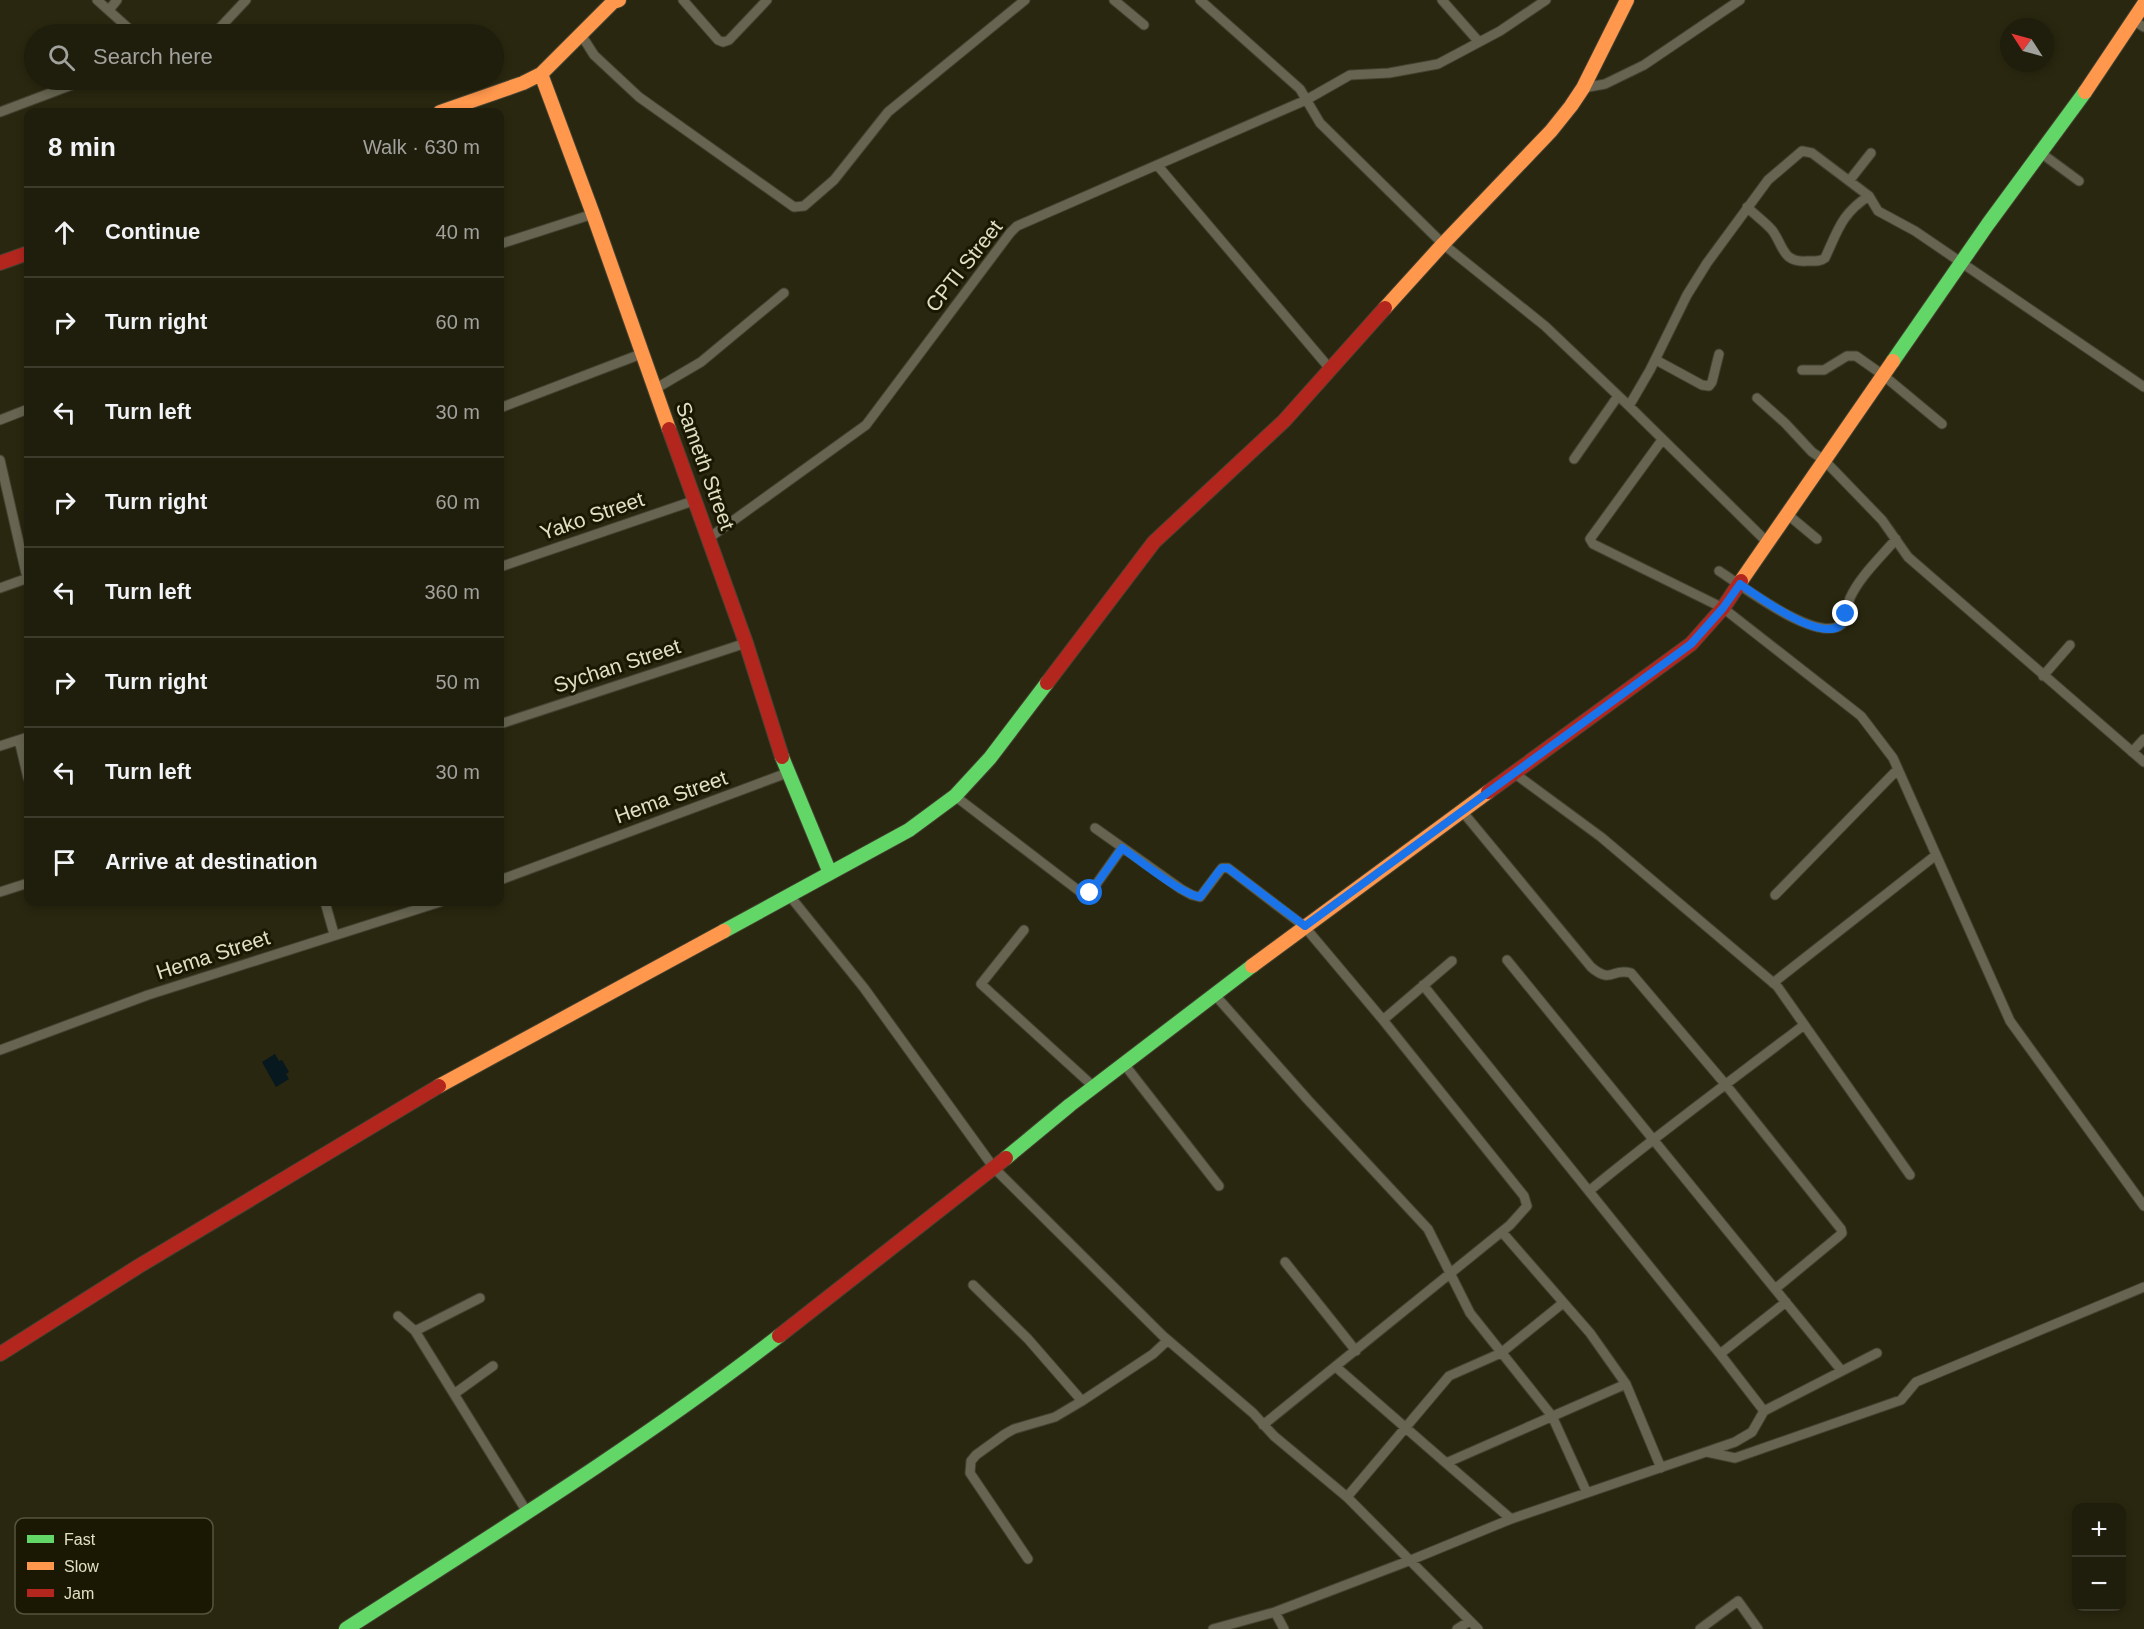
<!DOCTYPE html>
<meta charset="utf-8">
<style>
:root{--surface:#1f1d0b;--page:#2c2a19;--text:#f1f3f6;--muted:#a1a29d;--line:#3c3b2c}
body{margin:0;font-family:Helvetica,sans-serif;background:var(--page);color:var(--text)}
.controls{position:absolute;right:18px;bottom:18px;display:grid;overflow:hidden;border-radius:12px;box-shadow:0 3px 9px #0003}
.controls button{width:54px;height:54px;display:grid;place-items:center;padding:0;border:0;border-bottom:2px solid var(--line);background:var(--surface);color:var(--text);font:30px sans-serif}
.compass{position:absolute;left:2000px;top:18px;width:54px;height:54px;border-radius:50%;background:var(--surface);box-shadow:0 3px 9px #0003;rotate:306deg}
.stop{position:absolute;width:18px;height:18px;margin:-14px;border:4px solid #1a73e8;border-radius:50%;background:#fff}
.stop.end{background:#1a73e8;border-color:#fff;box-shadow:0 2px 6px #0008}
.list{margin:0;padding:0;list-style:none}
h2{display:flex;justify-content:space-between;align-items:center;height:78px;margin:0;padding:0 24px;font-size:26px}
h2 small{font-size:20px;font-weight:400;color:var(--muted)}
.list li{display:grid;grid-template-columns:39px 1fr auto;gap:18px;align-items:center;box-sizing:border-box;height:90px;padding:0 24px;border-top:2px solid var(--line)}
.list b{display:block;font-size:22px;white-space:nowrap}
.list em{font-size:20px;font-style:normal;color:var(--muted)}
.icon{flex:none;width:33px;height:33px;fill:none;stroke:currentColor;stroke-width:2;stroke-linecap:round;stroke-linejoin:round}
.map{position:relative;flex:none;width:2144px;height:1629px;overflow:hidden}
.search{position:absolute;background:var(--surface);box-shadow:0 3px 9px #0003;left:24px;top:24px;width:480px;height:66px;display:flex;align-items:center;gap:15px;box-sizing:border-box;padding:0 21px;border-radius:33px;color:var(--muted);font-size:22px}
.panel{position:absolute;background:var(--surface);box-shadow:0 3px 9px #0003;left:24px;top:108px;width:480px;height:798px;border-radius:12px}
.map>svg:first-child{display:block}
.water{fill:#07181e}
.lines{fill:none;stroke-linecap:round;stroke-linejoin:round}
.street-casing{stroke:#434231;stroke-width:11}
.fast-casing{stroke:#434231;stroke-width:16}
.slow-casing{stroke:#434231;stroke-width:16}
.jam-casing{stroke:#434231;stroke-width:16}
.street{stroke:#676551;stroke-width:9}
.fast{stroke:#63d668;stroke-width:14}
.slow{stroke:#ff974d;stroke-width:14}
.jam{stroke:#b3261e;stroke-width:14}
.route{stroke:#1a73e8;stroke-width:8}
.labels{text-anchor:middle;stroke-width:6;stroke-linejoin:round;paint-order:stroke}
.street-label{font-size:21px;fill:#e1e0c3;stroke:#1a1803}
.key{fill:#1a1803;stroke:#56543d;stroke-width:1.5}
.key-label{font-size:16px;fill:#e1e0c3}
</style>
<div class="map">
<svg width="2144" height="1629" viewBox="0 0 2144 1629">
<rect width="100%" height="100%" fill="#29270f"/>
<path class="water" d="M275,1054L279,1061L282,1060L289,1072L286,1074L289,1079L276,1087L262,1062Z"/>
<g class="lines">
<defs>
<path id="street" d="M97,0L135,34
M683,0L718,40L723,42L729,40L767,0
M1114,0L1144,25
M1200,0L1300,89L1320,123L1443,244L1545,326L1629,406L1768,543
M1442,0L1479,42
M109,10L117,0
M2133,20L2144,27
M580,33L594,55L639,97L794,207L804,206L834,180L888,112L1025,0
M214,34L246,0
M1583,88L1605,84L1644,65L1740,0
M0,112L85,80
M2041,153L2079,181
M1158,166L1331,370
M1849,181L1871,153
M1747,207C1755,215 1765,222 1772,230C1784,246 1782,263 1807,261C1814,261 1820,262 1825,258C1838,230 1842,213 1869,196
M500,244L593,214
M1656,360L1702,385L1709,386L1712,382L1719,354
M1802,370H1824L1847,356H1856L1883,375L1942,424
M655,389L701,362L784,293
M1757,398L1785,423L1812,452L1824,460L1882,520L1908,557L2144,762
M1629,406L1650,370L1687,295L1707,263L1768,180L1802,151L1812,153L1869,196L1878,211L1915,231L2144,387
M500,408L641,354
M0,420L28,409
M1662,440L1590,539L1593,544L1723,608L1861,716L1893,758L2010,1021L2144,1206
M1574,459L1618,396
M0,460L27,578
M1787,514L1817,539
M709,538L866,425L1010,233L1017,226L1306,100L1350,75L1389,73L1438,64L1500,31L1546,0
M500,567L696,500
M1719,571C1741,585 1818,645 1842,624C1848,619 1847,606 1850,598C1860,576 1881,557 1896,539
M0,588L28,578
M2043,676L2070,645
M500,724L746,643
M19,740L28,778
M0,746L28,737
M2132,752L2144,739
M1514,773L1601,837L1777,986L1910,1175
M955,796L1083,894L1090,893L1122,848
M1462,811L1591,967C1612,985 1612,967 1631,973L1726,1085L1841,1229L1842,1233L1839,1236L1775,1289
M1095,828L1181,889L1192,895L1200,897L1222,868H1228L1304,926L1383,1020L1452,961
M500,880L787,773
M0,892L28,883
M789,895L864,988L994,1168L1163,1336L1253,1413L1274,1436L1347,1497L1478,1629
M1775,895L1898,769
M325,902L334,934
M1024,930L981,984L1094,1087
M1507,960L1841,1370
M1773,983L1936,855
M1423,985L1720,1354L1764,1411
M1215,995L1308,1100L1428,1229L1470,1313L1552,1416L1587,1493
M0,1050L148,995L440,902
M1124,1064L1219,1186
M1589,1191C1659,1133 1732,1080 1804,1025
M1502,1232L1590,1333L1626,1384L1661,1468
M1285,1262L1356,1351
M973,1285L1028,1339L1082,1401L1153,1354L1168,1340
M398,1316L415,1331L527,1512
M415,1331L480,1298
M1720,1354L1786,1302
M1336,1367L1446,1463
M454,1394L493,1366
M1263,1425L1510,1225L1527,1206L1524,1196L1383,1020
M1707,1452L1735,1458L1901,1400L1916,1382L2144,1287
M1347,1497L1449,1376L1501,1353L1563,1303
M1511,1519L1446,1463L1626,1384
M1028,1559L970,1473L971,1461L976,1455L1005,1434L1014,1429L1055,1417L1082,1401
M1275,1612L1284,1629
M1213,1629L1275,1612L1411,1560L1511,1519L1735,1442L1752,1432L1764,1411L1877,1353
M1457,1629L1470,1621
M1700,1629L1738,1601L1758,1629"/>
<path id="fast" d="M1893,361L1988,224L2085,92
M782,757L830,873
M724,931L909,830L955,796L990,758L1047,683
M1006,1158L1070,1105L1252,966
M346,1629C492,1535 641,1443 779,1336"/>
<path id="slow" d="M541,74L593,214L669,429
M2085,92L2144,4
M440,112L523,83L541,74L613,2L619,0
M1385,308L1443,244L1551,131L1571,106L1583,88L1627,0
M1741,581L1893,361
M1252,966L1488,792
M439,1086L724,931"/>
<path id="jam" d="M0,263L28,253
M669,429L746,643L782,757
M1047,683L1154,542L1284,421L1385,308
M1488,792L1691,644L1723,608L1741,581
M779,1336L1006,1158
M0,1354L139,1266L439,1086"/>
</defs>
<use href="#street" class="street-casing"/>
<use href="#fast" class="fast-casing"/>
<use href="#slow" class="slow-casing"/>
<use href="#jam" class="jam-casing"/>
<use href="#street" class="street"/>
<use href="#fast" class="fast"/>
<use href="#slow" class="slow"/>
<use href="#jam" class="jam"/>
</g>
<g class="lines">
<path class="route" d="M1090,893L1122,848C1138,859 1182,895 1200,897L1219,871L1222,868H1228L1305,926L1691,644L1723,608L1740,584C1756,595 1839,657 1846,614"/>
</g>
<g class="labels">
<g class="street-label">
<text transform="translate(964 266) rotate(-52)" y="7">CPTI Street</text>
<text transform="translate(705 466) rotate(70)" y="7">Sameth Street</text>
<text transform="translate(592 516) rotate(-19)" y="7">Yako Street</text>
<text transform="translate(617 666) rotate(-18)" y="7">Sychan Street</text>
<text transform="translate(671 797) rotate(-20)" y="7">Hema Street</text>
<text transform="translate(213 955) rotate(-18)" y="7">Hema Street</text>
</g>
</g>
<rect x="15" y="1518" width="198" height="96" rx="9" class="key"/>
<rect x="27" y="1535" width="27" height="8" fill="#63d668"/>
<rect x="27" y="1562" width="27" height="8" fill="#ff974d"/>
<rect x="27" y="1589" width="27" height="8" fill="#b3261e"/>
<g class="key-label">
<text x="64" y="1545">Fast</text>
<text x="64" y="1572">Slow</text>
<text x="64" y="1599">Jam</text>
</g>
</svg>
<div class="controls">
<button>+</button>
<button>−</button>
</div>
<svg class="compass" viewBox="-18 -18 36 36"><path d="M0-13l5 13h-10z" fill="#e53935"/><path d="M0 13l5-13h-10z" fill="#a1a29d"/></svg>
<div class="stop" style="left:1090px;top:893px"></div>
<div class="stop end" style="left:1846px;top:614px"></div>
<div class="search"><svg class="icon" aria-label="search" viewBox="0 0 24 24"><circle cx="10" cy="10" r="6"/><path d="M15 15l6 6"/></svg>Search here</div>
<section class="panel">
<h2>8 min<small>Walk · 630 m</small></h2>
<ul class="list">
<li><svg class="icon" aria-label="ahead" viewBox="0 0 24 24"><path d="M12 20V5M6 11l6-6 6 6"/></svg><div><b>Continue</b></div><em>40 m</em></li>
<li><svg class="icon" aria-label="right" viewBox="0 0 24 24"><path d="M7 20v-9h11M14 6l5 5-5 5"/></svg><div><b>Turn right</b></div><em>60 m</em></li>
<li><svg class="icon" aria-label="left" viewBox="0 0 24 24"><path d="M17 20v-9H6M10 6l-5 5 5 5"/></svg><div><b>Turn left</b></div><em>30 m</em></li>
<li><svg class="icon" aria-label="right" viewBox="0 0 24 24"><path d="M7 20v-9h11M14 6l5 5-5 5"/></svg><div><b>Turn right</b></div><em>60 m</em></li>
<li><svg class="icon" aria-label="left" viewBox="0 0 24 24"><path d="M17 20v-9H6M10 6l-5 5 5 5"/></svg><div><b>Turn left</b></div><em>360 m</em></li>
<li><svg class="icon" aria-label="right" viewBox="0 0 24 24"><path d="M7 20v-9h11M14 6l5 5-5 5"/></svg><div><b>Turn right</b></div><em>50 m</em></li>
<li><svg class="icon" aria-label="left" viewBox="0 0 24 24"><path d="M17 20v-9H6M10 6l-5 5 5 5"/></svg><div><b>Turn left</b></div><em>30 m</em></li>
<li><svg class="icon" aria-label="arrive" viewBox="0 0 24 24"><path d="M6 21V4h12l-3 4 3 4H6"/></svg><div><b>Arrive at destination</b></div></li>
</ul>
</section>
</div>
